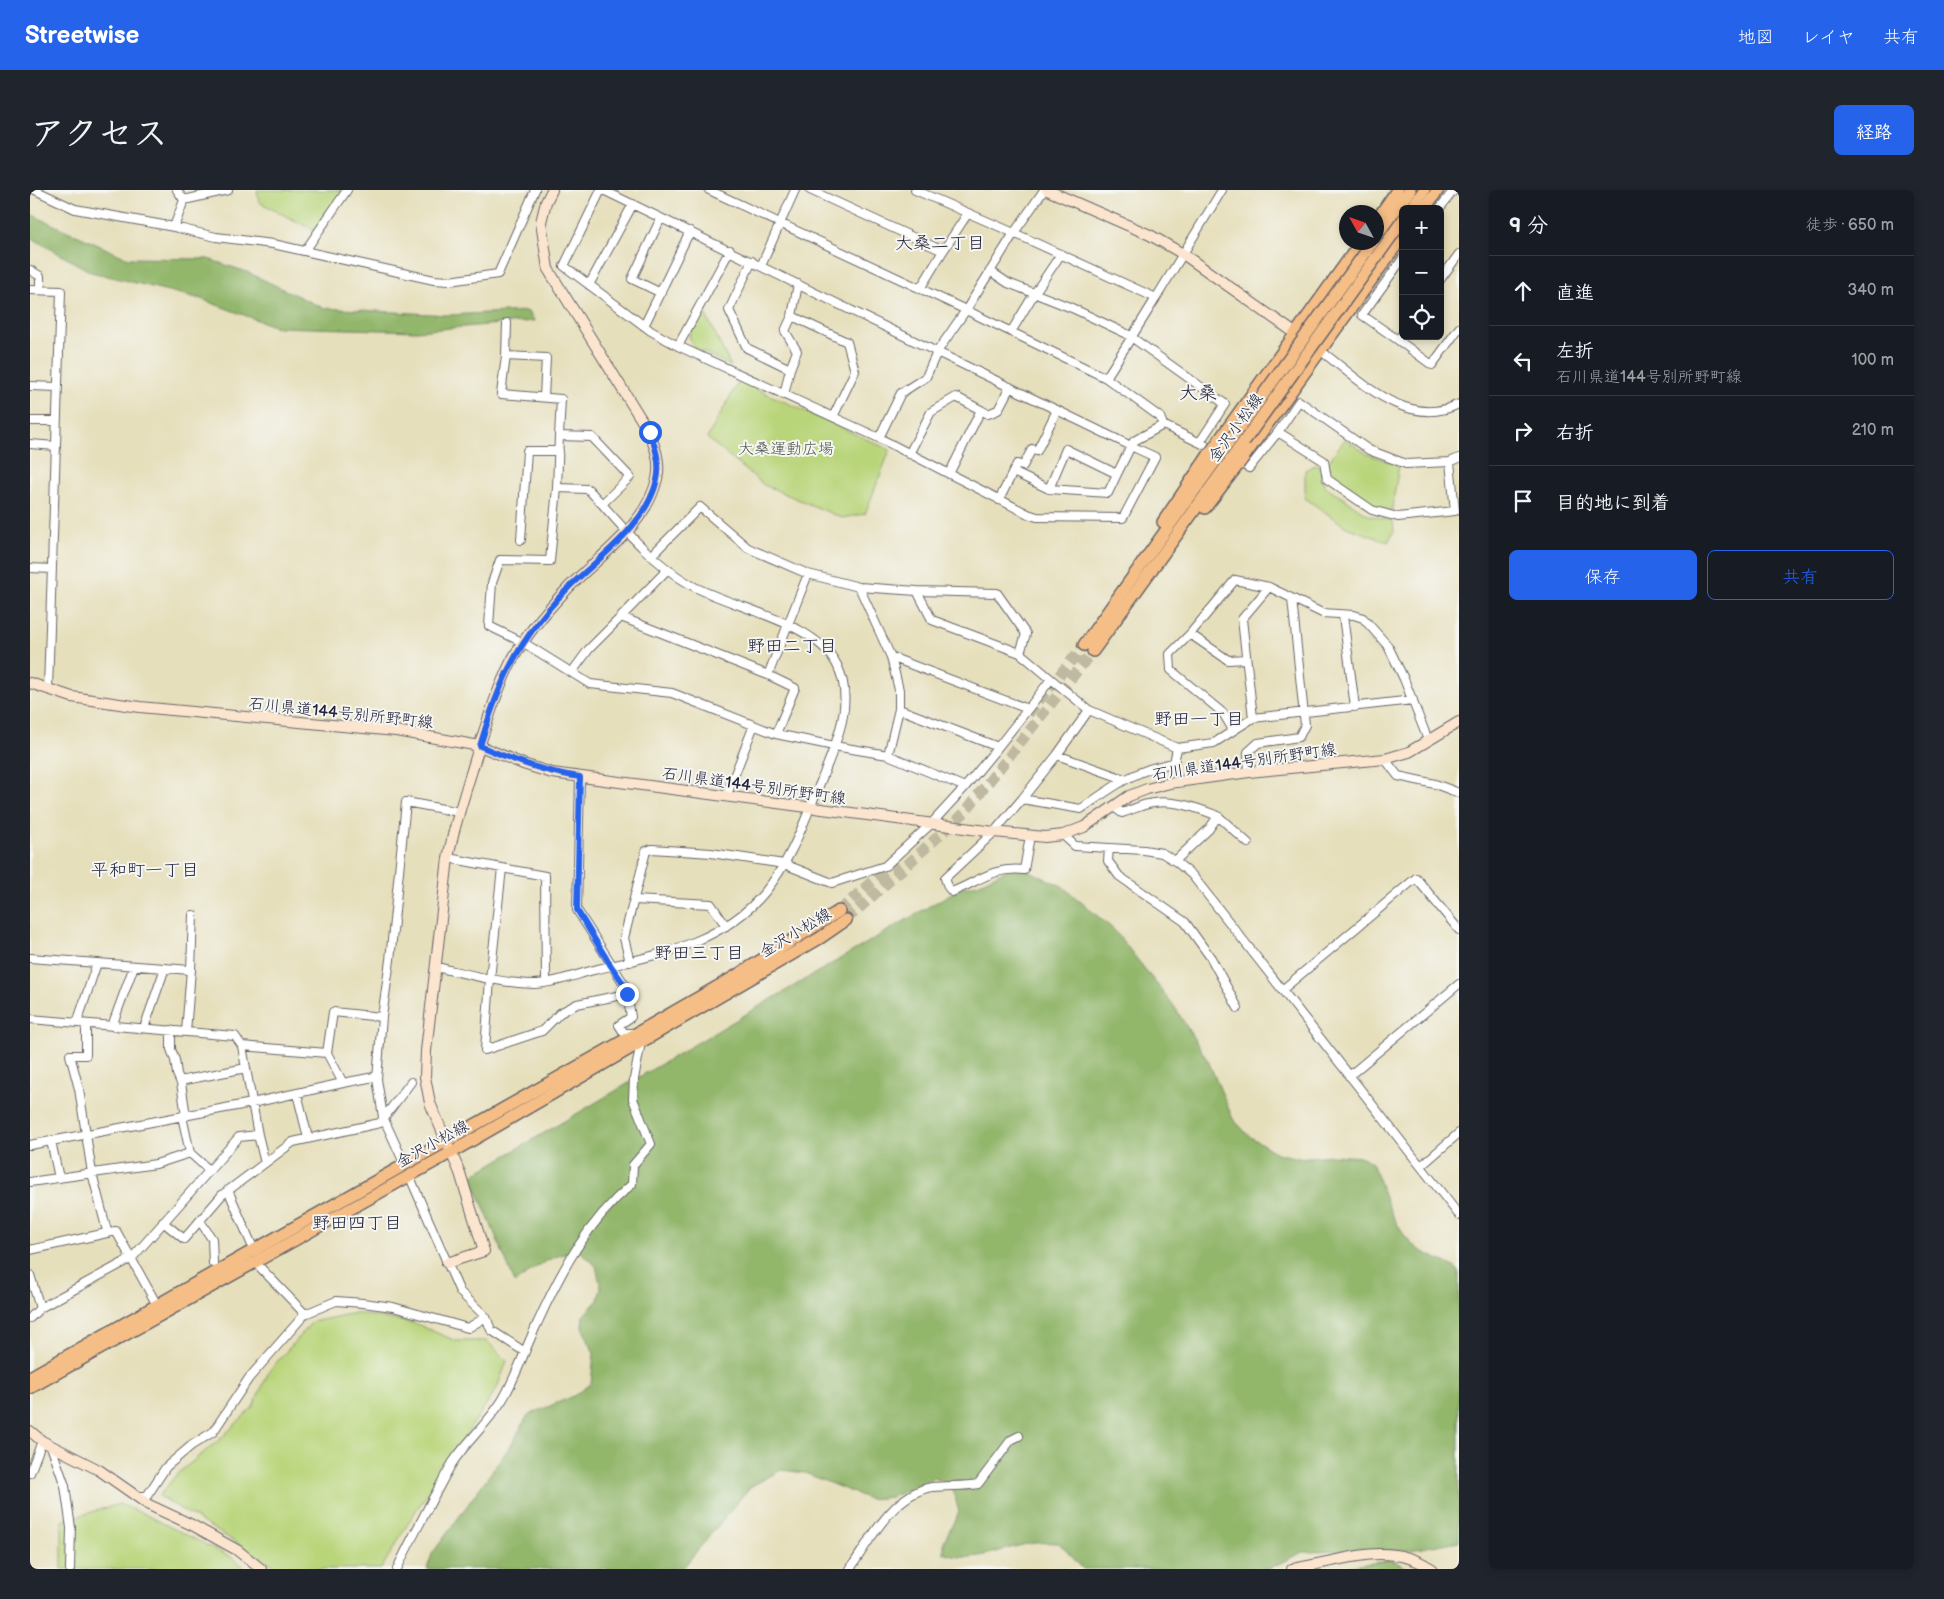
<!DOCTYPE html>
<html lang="ja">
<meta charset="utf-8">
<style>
:root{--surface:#171b24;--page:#20242c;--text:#f1f3f6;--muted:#9ea1a6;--line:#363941;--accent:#2563eb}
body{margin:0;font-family:"Balsamiq Sans","Klee One",sans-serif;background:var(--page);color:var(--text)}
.controls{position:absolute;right:15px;top:15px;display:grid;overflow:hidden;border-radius:8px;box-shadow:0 2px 8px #0003}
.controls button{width:45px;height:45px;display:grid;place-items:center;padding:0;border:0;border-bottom:1px solid var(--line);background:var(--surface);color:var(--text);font:25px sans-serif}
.compass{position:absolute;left:1309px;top:15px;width:45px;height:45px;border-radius:50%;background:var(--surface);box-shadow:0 2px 8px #0003;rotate:310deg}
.stop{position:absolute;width:15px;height:15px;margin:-11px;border:4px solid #2563eb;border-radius:50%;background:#fff}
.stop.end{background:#2563eb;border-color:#fff;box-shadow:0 1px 5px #0008}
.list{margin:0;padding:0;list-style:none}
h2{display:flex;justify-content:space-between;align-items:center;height:65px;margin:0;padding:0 20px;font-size:21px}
h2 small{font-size:16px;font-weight:400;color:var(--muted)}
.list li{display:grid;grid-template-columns:32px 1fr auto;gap:15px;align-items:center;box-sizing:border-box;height:70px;padding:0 20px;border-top:1px solid var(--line)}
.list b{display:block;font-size:19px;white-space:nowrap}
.list p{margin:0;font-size:16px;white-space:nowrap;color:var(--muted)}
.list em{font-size:16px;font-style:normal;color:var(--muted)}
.actions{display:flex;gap:10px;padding:15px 20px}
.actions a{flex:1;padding:11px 0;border:1px solid var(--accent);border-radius:8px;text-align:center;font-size:18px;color:var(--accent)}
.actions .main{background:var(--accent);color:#fff}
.icon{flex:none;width:28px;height:28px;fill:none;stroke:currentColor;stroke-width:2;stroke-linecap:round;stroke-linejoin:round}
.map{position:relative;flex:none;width:1429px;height:1379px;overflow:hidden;border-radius:8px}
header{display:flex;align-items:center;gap:30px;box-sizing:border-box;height:70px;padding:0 25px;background:var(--accent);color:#fff}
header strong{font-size:24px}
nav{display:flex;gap:28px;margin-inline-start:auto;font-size:18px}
.intro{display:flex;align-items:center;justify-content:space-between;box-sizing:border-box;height:120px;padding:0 30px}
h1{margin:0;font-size:35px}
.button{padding:12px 22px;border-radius:8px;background:var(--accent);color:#fff;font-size:18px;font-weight:700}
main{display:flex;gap:30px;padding:0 30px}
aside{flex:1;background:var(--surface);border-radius:8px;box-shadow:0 2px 8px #0003}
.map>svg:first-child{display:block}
.green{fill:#b9d57a;stroke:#6e7c5a}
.forest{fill:#92b66a;stroke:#5a6c52}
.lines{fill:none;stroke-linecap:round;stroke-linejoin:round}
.primary-tunnel{stroke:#bfb9a1;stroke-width:11;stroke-dasharray:11 5.5;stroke-linecap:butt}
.street-casing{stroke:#676468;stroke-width:10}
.secondary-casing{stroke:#676468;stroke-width:12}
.primary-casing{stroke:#676468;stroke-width:14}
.street{stroke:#fff;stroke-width:8}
.secondary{stroke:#fbe5cf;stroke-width:10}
.primary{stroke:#f6be87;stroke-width:11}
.primary-bridge-casing{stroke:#676468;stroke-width:14;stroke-linecap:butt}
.primary-bridge{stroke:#f6be87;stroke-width:11}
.route{stroke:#2563eb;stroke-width:6}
.labels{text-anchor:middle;stroke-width:4;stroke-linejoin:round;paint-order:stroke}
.street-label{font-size:16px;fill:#22223b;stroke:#f6f6f2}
.park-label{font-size:16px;fill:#4f584e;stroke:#f6f6f2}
.neighbourhood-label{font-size:18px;fill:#22223b;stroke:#f6f6f2}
.quarter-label{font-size:19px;fill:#22223b;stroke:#f6f6f2}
</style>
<header>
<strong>Streetwise</strong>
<nav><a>地図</a><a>レイヤ</a><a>共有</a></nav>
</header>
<div class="intro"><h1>アクセス</h1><a class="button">経路</a></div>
<main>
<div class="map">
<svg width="1429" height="1379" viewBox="0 0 1429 1379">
<rect width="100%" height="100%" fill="#f6f6f2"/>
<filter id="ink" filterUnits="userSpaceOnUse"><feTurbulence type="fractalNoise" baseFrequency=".02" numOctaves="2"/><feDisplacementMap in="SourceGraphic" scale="10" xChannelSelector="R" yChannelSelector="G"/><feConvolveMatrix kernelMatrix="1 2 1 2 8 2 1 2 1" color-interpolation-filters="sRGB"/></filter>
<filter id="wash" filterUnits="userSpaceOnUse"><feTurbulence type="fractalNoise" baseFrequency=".0096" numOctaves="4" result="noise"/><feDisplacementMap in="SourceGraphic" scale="20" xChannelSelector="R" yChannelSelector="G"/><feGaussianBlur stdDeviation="1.12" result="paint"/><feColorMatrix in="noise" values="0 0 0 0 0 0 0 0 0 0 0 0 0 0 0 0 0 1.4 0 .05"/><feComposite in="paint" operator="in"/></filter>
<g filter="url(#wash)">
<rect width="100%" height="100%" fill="#e6dfbb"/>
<path class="green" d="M227,0H313L285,41L229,12Z
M673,119L701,176L663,157L659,146Z
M709,191L860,260L835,324L812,328L734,295L677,248Z
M1315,249L1337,264L1369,275L1361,324L1342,320L1302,292L1298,272Z
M1287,274L1291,278L1294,295L1338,325L1363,331L1364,341L1358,352L1316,337L1275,308V280Z
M325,1123L384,1133L426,1151H457L477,1171L467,1198L385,1322L351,1379H250L129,1306L147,1284L188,1251L223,1217L239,1181L282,1132Z
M89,1314L112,1323L205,1369L216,1379H32V1331Z"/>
<path class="forest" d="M0,24L97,68L178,69L217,82L293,118L418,125L497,121L505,131L386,141L246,137L171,109L61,82L0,47Z
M986,675L1032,696L1084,740L1144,816L1179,873L1203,929L1219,946L1247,963L1268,968L1302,965L1333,967L1342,973C1352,998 1363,1037 1383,1055C1397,1068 1416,1069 1429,1081V1351L1381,1360L1273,1362L1238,1379H1053L1029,1353C1022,1353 1013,1352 1006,1353C976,1355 944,1376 914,1363V1351L929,1322L923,1300L915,1292L904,1288L862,1307L839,1309L775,1283L751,1280L720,1297L652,1379H397L402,1364L481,1255L498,1225L544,1206L561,1194L564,1163L552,1137L553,1126L568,1110L571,1098L566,1076L550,1061C521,1064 506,1077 485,1093L441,986L932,697L948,694Z
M1362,1370L1378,1379H1303Z"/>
</g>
<g filter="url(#ink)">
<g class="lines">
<path class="primary-tunnel" d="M998,524L1054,455
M809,721L865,671
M816,730L933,624L1063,461"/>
<defs>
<path id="street" d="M5,0L45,19L144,37L186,47L243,54L404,90L419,91L468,84L505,0
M147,0L154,10L198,0
M571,0L534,76L621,141L648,156L849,248L998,324L1007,327L1093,328L1125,267L1101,256L1087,284L1036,259L1019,299L983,282
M573,0L1101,256L1104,251L1133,235L1130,227L1076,188L936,120L984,43L1014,0
M679,0L936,120L907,162L896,187L871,203L849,248
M780,0L913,61L938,23
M885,0L984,43L1126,108L1076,188
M1409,19L1424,0
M144,37L154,10
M275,61L317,0
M1373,68L1332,125L1368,150L1373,143
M722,71L699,120L717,158L760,179L754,205
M731,76L765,0
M0,80L10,86V100
M960,81L978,93L1042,118L1097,144L1195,214L1170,252
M1410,90L1429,64
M768,94L762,126L817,152L825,181L803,227
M559,95L603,14
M890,99L913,61
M0,100L31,101L18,499
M631,103L602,89L631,28
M1126,108L1192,0
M614,136L660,41
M981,142L1004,104L1031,64
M1368,150L1402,175L1429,138
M648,156L700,60
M1291,161C1330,190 1376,240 1429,214
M476,166L477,133
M760,179L767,161L755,141L762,126
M0,196L28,197
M0,231H26
M1133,235L1187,261
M529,246L527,298L558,299L572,314
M0,254L26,256
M879,264L901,222L926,207L951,220
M1206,271L1219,278L1248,242
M1420,272L1425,321L1368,327L1342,320L1297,289L1294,271L1248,242L1269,211L1339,260L1376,274L1420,272L1429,268
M919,284L951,220L958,224L968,220L980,197
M527,298L520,371L470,370L462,393L459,436L494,453L560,494L642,503L746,544L804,556L858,565L869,519V500L861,467L998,519L1021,489L1059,520
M1019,299L1078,303L1087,284
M969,310L987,274L993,276L1002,259L1007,261L1027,220
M491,350L497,261H529
M622,365L670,317L718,358L778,384
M0,378L22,379
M829,397L887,401L902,430L990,463L996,444L967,403L887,401
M1313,426L1325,517
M591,427L637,380
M1160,444L1198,470L1216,469
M990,463L1021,489
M542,482L559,459L591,427L738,485
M1223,528L1212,429L1239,397
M1203,540L1193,523L1141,480L1140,464L1160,444L1205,390L1239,397L1292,423L1324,425L1333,428L1358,456L1374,489L1398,550
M746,544L765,498L738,485L778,384L829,397L861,467
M968,557L998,519
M858,565L935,597L968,557L869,519
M1027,565L1059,520L1147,558
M1355,569L1368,586L1405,594L1429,603
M1219,582L1218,562L1228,553L1269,547L1275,535L1262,409
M550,587L547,720L596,797L601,827L589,835L594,843H605
M696,607L724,535
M992,609L1027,565L1094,589
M1084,617L1092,623C1101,620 1109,616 1118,614C1141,608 1167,618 1188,626
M1033,645L1045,656L1114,660L1132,663L1145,671L1162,685L1429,1025
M1000,646L994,680C961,677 950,691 922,702L918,697L915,688L964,642L992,609L1051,619C1083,597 1105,579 1144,573L1147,558L1184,553L1223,528L1383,510
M1079,658L1078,671L1089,686L1155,732L1181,768L1208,818
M418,668L515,686L516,791
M1145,671L1179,639L1188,626L1218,653
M472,678L460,789L455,860L512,841L530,823L547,814L597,804
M604,710L681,714L696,736
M0,768L161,780L163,725
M600,772L594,748L616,661L622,659L681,663L754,674L802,693L855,676L901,634L935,597
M406,777C438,784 470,793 503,794C522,794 545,785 564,780C626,765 692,754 735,702C762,669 775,629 791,591C805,555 826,513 807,475C785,431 702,418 661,395C626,375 598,344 572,314L600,287L562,247L529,246L531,209L471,204L476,166L516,168L514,207
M1252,800L1386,688L1429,740
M352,827L360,770L376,612L429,622
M0,829L205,846L212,856L228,945L209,947L102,1068L10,1118L0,1128
M47,833L67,773
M56,834V865H40L49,899L62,983L77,1041
M82,836L104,776
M114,838L135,778
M141,840V859L145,870L147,884L151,893L156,926
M156,842L161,780
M297,863L303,822L352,827L347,889
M1319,886L1429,794
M150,891L216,878
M313,893L344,887L347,889L353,927L375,975
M267,903L278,948
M152,926L160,963L179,980
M228,945L235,973L263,952L350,933L381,892
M21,951L29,988
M0,955L222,913L313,893L297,863L212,856
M1391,976L1429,943
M379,985L430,1102L456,1127L461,1140L495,1162
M0,992L126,974L160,963
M198,1000L224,1060
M170,1031L182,1049L183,1073
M133,1032L154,1049L192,1005L235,973
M0,1060L86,1041L127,1115
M225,1072L275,1124
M0,1085L10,1118
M21,1256L35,1296L41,1338L40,1379
M0,1283L12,1251
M105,1306H117L136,1277L162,1255L183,1242L219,1188L275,1124L306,1111L333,1113L363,1117L438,1138L456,1127
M367,1379C378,1355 391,1332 403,1308C410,1296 416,1283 423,1272C438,1250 459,1232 473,1209C487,1185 495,1159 507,1134C531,1081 557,1032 602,994L603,975L621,954L603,909L604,889L611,852
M820,1379C840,1350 864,1303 902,1297C917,1295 933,1297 948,1294L981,1250L989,1246"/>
<path id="secondary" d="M1017,0L1120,45L1153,64L1272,148
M0,493L42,507L110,517L366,541L450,556L493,574L522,583L964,642L1015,647L1033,645L1054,637L1099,606L1117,599L1140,593L1219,582L1355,569L1379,562L1429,532
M417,1073L454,1061L430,983L400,913L395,887L396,861L418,668L423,645C431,614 441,584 450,554C459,526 468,498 481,472C495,445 518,419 539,397C570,365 616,336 627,289C631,272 625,257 619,242L518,79L511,32L516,12L522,0
M0,1241L12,1251L69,1280L119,1315L162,1335L207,1360L231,1379
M1262,1379C1309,1372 1358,1349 1402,1379"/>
<path id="primary" d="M1381,19L1394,0
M1394,19L1408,0
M1346,31L1367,0
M1346,47L1380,0
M1190,249L1331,52
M1218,261L1373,46
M1175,318L1208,275
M1133,332L1180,263
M1054,455L1189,266
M1063,461L1200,271
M0,1187L607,843L706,786L809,721
M0,1198L422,962L790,748L816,730"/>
</defs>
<use href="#street" class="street-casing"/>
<use href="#secondary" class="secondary-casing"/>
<use href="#primary" class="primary-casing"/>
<use href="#street" class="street"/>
<use href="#secondary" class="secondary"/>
<use href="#primary" class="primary"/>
<defs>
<path id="primary-bridge" d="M1180,263L1190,249
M1189,266L1343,52
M1200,271L1373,30
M1208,275L1218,261"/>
</defs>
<use href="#primary-bridge" class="primary-bridge-casing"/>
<use href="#primary-bridge" class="primary-bridge"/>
</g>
</g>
<g class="lines" filter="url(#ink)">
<path class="route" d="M597,804L596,797L581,776L547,720L550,587C514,582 483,570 450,556C462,516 475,479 499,445C511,427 526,410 541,395C572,365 616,335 627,290C631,273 625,257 620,242"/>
</g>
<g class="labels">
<g class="street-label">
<text transform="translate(1205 237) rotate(-54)" y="6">金沢小松線</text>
<text transform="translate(311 522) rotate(6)" y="6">石川県道144号別所野町線</text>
<text transform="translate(1214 571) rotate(-8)" y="6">石川県道144号別所野町線</text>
<text transform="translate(724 595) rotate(8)" y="6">石川県道144号別所野町線</text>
<text transform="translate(765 742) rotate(-31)" y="6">金沢小松線</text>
<text transform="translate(402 953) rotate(-29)" y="6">金沢小松線</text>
</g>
<g class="park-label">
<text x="756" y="264">大桑運動広場</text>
</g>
<g class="neighbourhood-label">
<text x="910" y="59">大桑二丁目</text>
<text x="762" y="462">野田二丁目</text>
<text x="1169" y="535">野田一丁目</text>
<text x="115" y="686">平和町一丁目</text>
<text x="669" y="769">野田三丁目</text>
<text x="327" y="1039">野田四丁目</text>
</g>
<g class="quarter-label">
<text x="1168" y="209">大桑</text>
</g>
</g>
</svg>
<div class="controls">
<button>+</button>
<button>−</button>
<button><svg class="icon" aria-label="locate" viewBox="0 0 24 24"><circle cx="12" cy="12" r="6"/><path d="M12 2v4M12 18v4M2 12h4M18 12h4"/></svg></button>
</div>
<svg class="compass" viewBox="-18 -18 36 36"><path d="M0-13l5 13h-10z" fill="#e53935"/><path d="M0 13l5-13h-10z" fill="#9ea1a6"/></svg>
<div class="stop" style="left:620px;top:242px"></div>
<div class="stop end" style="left:597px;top:804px"></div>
</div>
<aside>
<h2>9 分<small>徒歩 · 650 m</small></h2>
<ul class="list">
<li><svg class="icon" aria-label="ahead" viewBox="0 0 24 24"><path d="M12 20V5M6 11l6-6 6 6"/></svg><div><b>直進</b></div><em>340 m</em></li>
<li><svg class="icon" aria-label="left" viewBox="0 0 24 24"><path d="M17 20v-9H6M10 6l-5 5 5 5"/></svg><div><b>左折</b><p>石川県道144号別所野町線</p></div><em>100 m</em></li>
<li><svg class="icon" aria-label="right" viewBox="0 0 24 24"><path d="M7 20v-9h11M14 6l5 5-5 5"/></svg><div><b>右折</b></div><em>210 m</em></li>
<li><svg class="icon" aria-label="arrive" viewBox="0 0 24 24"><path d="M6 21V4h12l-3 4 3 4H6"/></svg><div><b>目的地に到着</b></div></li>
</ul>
<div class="actions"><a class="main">保存</a><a>共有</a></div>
</aside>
</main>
